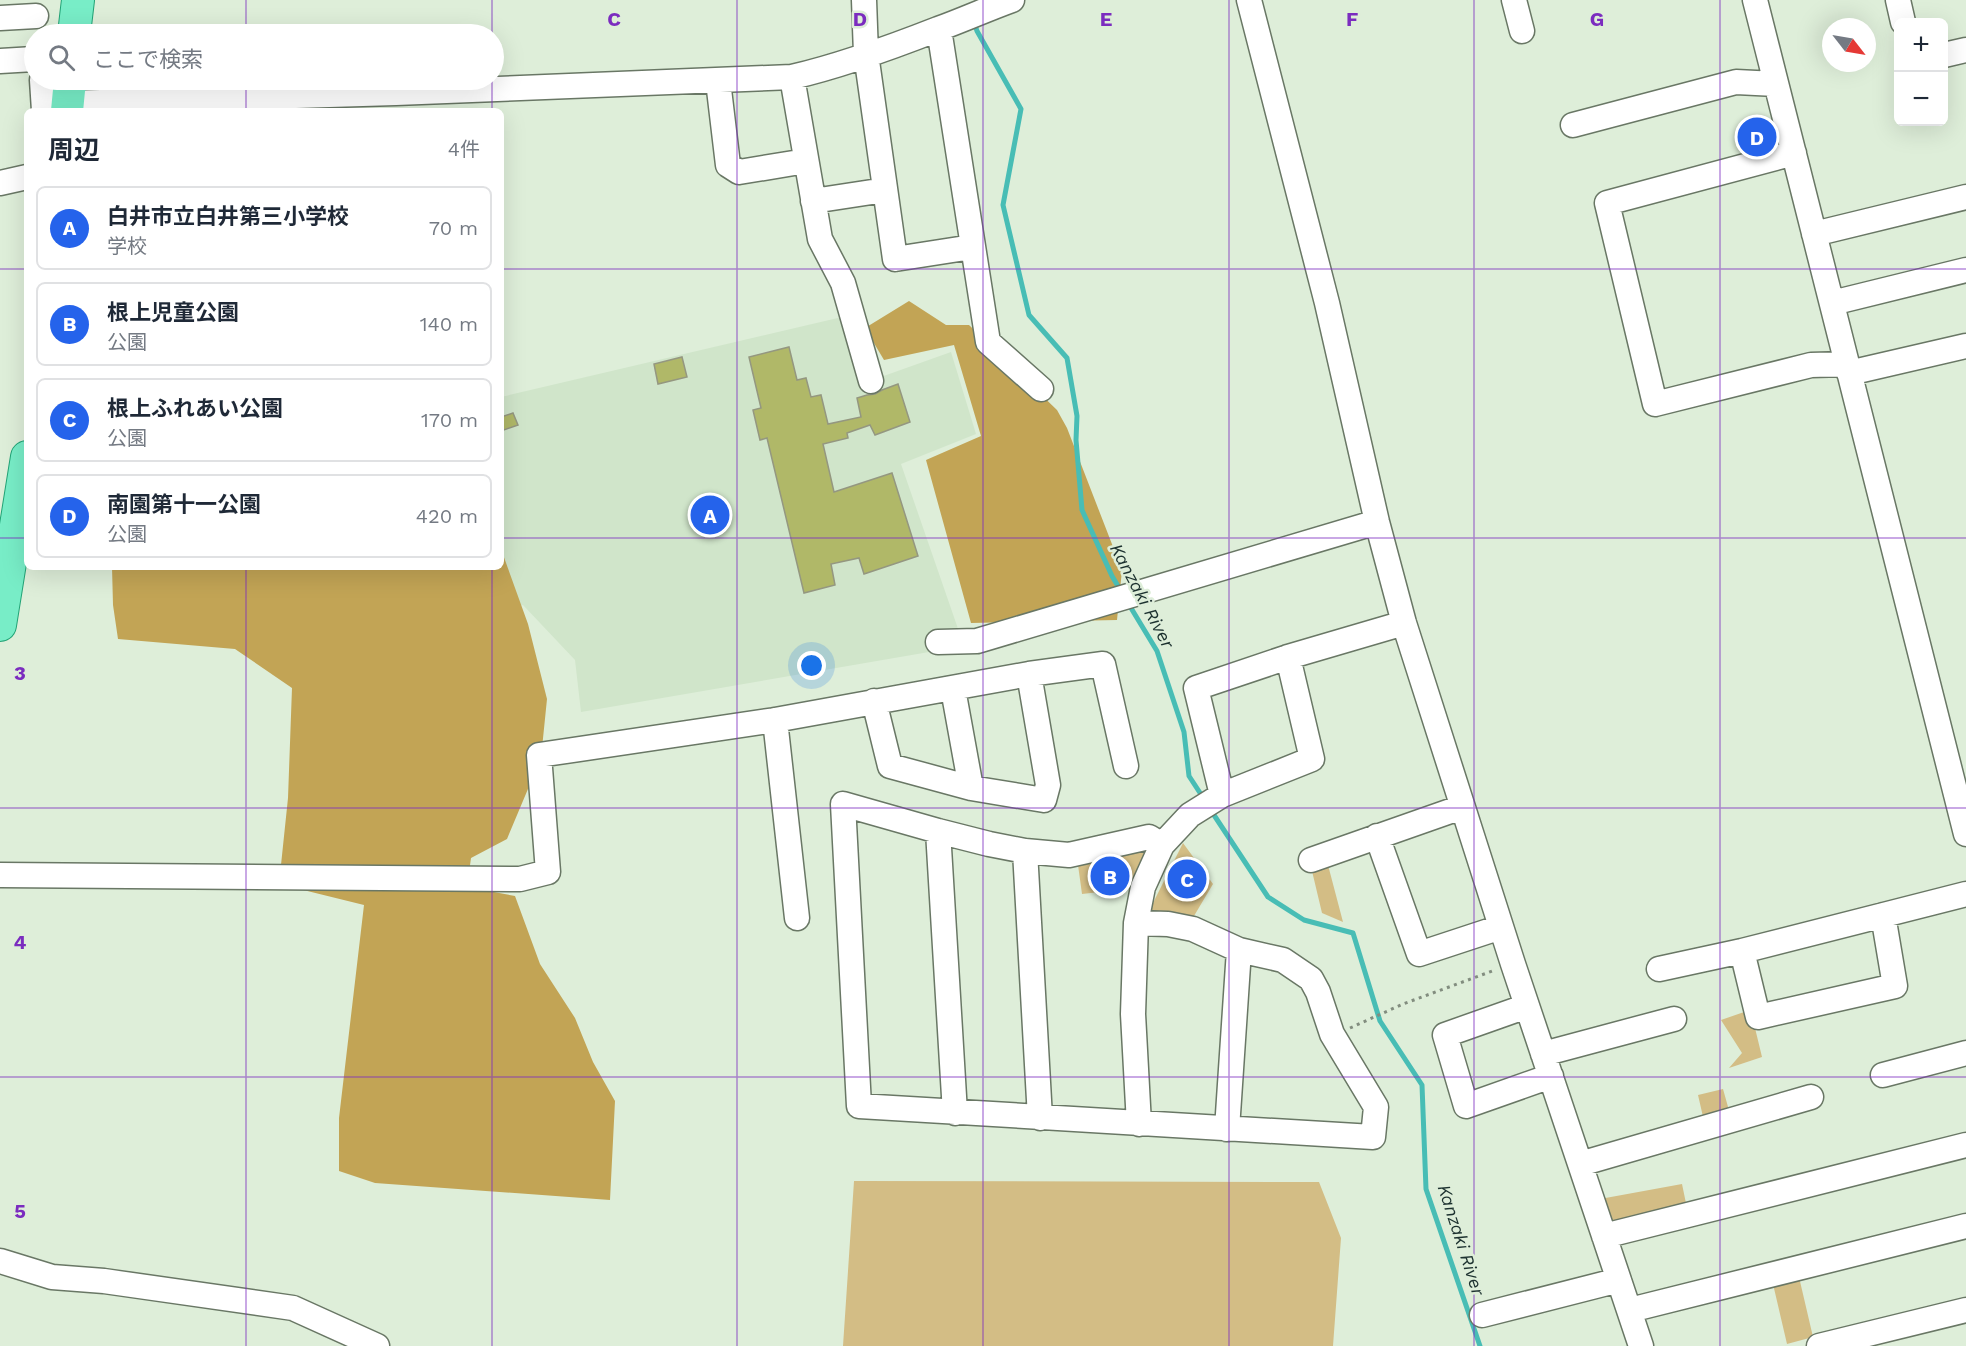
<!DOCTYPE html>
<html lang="ja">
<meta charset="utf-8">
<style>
:root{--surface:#fff;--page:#f6f6f7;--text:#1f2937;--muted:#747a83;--line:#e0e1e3;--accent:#2563eb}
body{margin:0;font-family:"Work Sans","Noto Sans JP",sans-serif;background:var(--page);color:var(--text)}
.controls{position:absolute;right:18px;top:18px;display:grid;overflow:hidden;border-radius:9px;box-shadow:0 6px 24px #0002}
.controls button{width:54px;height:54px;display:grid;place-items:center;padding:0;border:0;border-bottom:2px solid var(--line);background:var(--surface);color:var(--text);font:30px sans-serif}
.compass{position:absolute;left:1822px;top:18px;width:54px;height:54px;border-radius:50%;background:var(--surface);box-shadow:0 6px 24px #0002;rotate:121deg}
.you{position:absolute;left:812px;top:666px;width:21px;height:21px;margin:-15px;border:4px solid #fff;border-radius:50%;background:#1a73e8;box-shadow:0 0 0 9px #1a73e833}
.badge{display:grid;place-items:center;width:39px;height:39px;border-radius:50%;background:var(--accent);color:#fff;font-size:20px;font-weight:700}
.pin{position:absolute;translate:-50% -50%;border:3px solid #fff;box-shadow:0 2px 6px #0006}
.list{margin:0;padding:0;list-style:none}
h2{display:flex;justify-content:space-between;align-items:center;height:78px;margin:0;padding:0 24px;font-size:26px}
h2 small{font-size:20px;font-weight:400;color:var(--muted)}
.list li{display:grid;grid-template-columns:39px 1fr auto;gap:18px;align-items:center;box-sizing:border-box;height:84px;margin:0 12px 12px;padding:0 12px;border:2px solid var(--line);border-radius:9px}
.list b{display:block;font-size:22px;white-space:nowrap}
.list p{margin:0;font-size:20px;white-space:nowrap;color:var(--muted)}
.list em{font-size:20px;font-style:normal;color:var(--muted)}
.icon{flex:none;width:33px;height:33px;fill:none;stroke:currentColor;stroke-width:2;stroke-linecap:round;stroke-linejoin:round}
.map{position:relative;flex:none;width:1966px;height:1346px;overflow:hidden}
.search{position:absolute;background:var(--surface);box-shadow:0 6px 24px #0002;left:24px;top:24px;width:480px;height:66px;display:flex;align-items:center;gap:15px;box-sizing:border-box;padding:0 21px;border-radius:33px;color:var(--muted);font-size:22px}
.panel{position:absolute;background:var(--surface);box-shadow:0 6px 24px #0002;left:24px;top:108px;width:480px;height:462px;border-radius:9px}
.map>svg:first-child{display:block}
.built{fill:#d0e5ca}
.green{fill:#d3bd85}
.forest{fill:#c2a455}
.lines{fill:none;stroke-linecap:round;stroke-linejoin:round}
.stream{stroke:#48bdb5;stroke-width:5}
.building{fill:#b0b868;stroke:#949780;stroke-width:1.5}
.minor-casing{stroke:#697765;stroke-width:27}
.major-casing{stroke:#22a376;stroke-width:34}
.path{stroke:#828d7f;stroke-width:3;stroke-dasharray:3 4.5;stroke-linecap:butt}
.minor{stroke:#fff;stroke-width:24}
.major{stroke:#78edc7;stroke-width:32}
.grid{fill:none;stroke:#7b2cbf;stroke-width:1.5;stroke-opacity:0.55}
.labels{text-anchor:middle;stroke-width:5;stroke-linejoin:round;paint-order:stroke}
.water-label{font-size:18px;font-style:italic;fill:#1c312f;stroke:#deeed9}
.grid-label{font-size:20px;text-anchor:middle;font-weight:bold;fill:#7b2cbf;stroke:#deeed9;stroke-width:5;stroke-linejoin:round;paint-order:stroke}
</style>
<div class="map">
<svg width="1966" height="1346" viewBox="0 0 1966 1346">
<rect width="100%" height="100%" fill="#deeed9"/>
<path class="built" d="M842,317L864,383L951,352L976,434L901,464L964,646L581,712L575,660L523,605L506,608L501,567V397Z"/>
<path class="green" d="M1772,123L1777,142L1742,151L1737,133Z
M1183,843L1213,884L1191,921L1153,917L1151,907Z
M1140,847L1148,850L1135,888L1082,894L1078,865Z
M1328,865L1343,922L1322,913L1312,871Z
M1747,1011L1750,1028H1755L1762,1057L1729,1068L1742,1053L1721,1020Z
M1723,1089L1730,1114L1704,1121L1698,1095Z
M854,1181L1319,1182L1341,1238L1333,1346H843Z
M1682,1184L1688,1213L1609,1226L1600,1199Z
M1799,1277L1813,1337L1787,1344L1773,1284Z"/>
<path class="forest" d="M909,301L946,325H969L1057,410L1067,428L1122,570L1117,620L971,623L926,460L981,436L954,345L884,360L865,328Z
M501,549L528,624L547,699L541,758L507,839L471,858L467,887L515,896L540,964L575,1018L593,1062L615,1101L610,1200L375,1183L339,1171V1118L364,905L279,884L288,798L292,688L235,649L118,639L113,605L112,567H501Z"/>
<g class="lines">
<path class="stream" d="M974,22L977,31L1021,109L1003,205L1029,315L1067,358L1077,416L1076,440L1082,510L1112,576L1122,593
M1128,603L1157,651L1184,732L1189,776L1204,799
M1210,809L1268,897L1304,920L1353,933L1380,1021L1422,1085L1426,1189L1480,1346"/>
</g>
<path class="building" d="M789,347L797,380L806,378L811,397L821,395L828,424L861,417L857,398L867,395L875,394L882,390L898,384L910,422L875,435L870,425L847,433L848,438L823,444L834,492L892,473L918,556L864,574L859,558L831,564L835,585L804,593L767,438L760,440L753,410L761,408L749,357Z
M682,357L687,377L658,384L654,364Z
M513,413L518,425L501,431V417Z"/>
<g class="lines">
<defs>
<path id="minor" d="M864,0L866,54L895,259L972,247
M1249,0L1327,303L1377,522L1404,623L1513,964L1641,1346
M1514,0L1522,31
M1755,0L1966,834
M1898,0L1903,22
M0,18L36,16
M939,29L988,342L1041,389
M1944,55L1966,50
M0,61L34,59
M792,77L820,239L843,283L871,381
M42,80L44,111
M718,81L728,165L739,172L806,161
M68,103L396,93L792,77C840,66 892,47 938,29C963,20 987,9 1012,0
M1573,125L1736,82L1776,84
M1794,153L1607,203L1655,404L1811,365L1847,364
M0,183L27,177
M813,201L885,190
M1814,234L1966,197
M1832,303L1966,270
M1849,373L1966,346
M938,642L977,641L1377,522
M953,689L971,788
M874,701L890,766L971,788L1044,800L1048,785L1029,674
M775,720L797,918
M1222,795L1312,759L1288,657
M938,831L955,1113
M1377,836L1419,954L1501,927
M1025,851L1040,1118
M1311,860L1462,807
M0,875L520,879L548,872L539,755L775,720L1029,674L1103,664L1126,766
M1136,923L1168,924L1193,929L1239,950L1283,960L1311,979L1318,992L1332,1034L1376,1107L1373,1137L859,1106L843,804L938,831L989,844L1025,851L1069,855L1149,837L1162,845
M1742,951L1758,1017L1895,986L1883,915
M1659,969L1742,951L1966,894
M1527,1006L1445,1035L1466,1106L1551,1076
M1543,1054L1674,1019
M1883,1075L1966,1053
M1139,1124L1133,1014L1136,923L1143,887L1162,845L1190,815L1222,795L1196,688L1288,657L1404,623
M1227,1129L1239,950
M1580,1164L1811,1097
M1604,1236L1966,1145
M0,1261L52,1277L104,1281L293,1308L377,1346
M1630,1310L1966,1226
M1482,1315L1619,1280
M1819,1346L1966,1310"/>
<path id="major" d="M74,34L78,0
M67,111L70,80
M0,625L27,457"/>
</defs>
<use href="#minor" class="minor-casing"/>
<use href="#major" class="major-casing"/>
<path class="path" d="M1350,1028L1403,1004L1495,970"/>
<use href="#minor" class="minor"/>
<use href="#major" class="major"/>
</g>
<path class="grid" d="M246,0V34M492,0V34M737,0V1346M983,0V1346M1229,0V1346M1474,0V1346M1720,0V1346M246,80V111M492,80V111M0,269H27M501,269H1966M0,538H27M501,538H1966M246,567V1346M492,567V1346M0,808H1966M0,1077H1966"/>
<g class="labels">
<g class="water-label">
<text transform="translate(1142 596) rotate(62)" y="6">Kanzaki River</text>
<text transform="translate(1461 1240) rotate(72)" y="6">Kanzaki River</text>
</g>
</g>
<g class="grid-label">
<text x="614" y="26">C</text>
<text x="860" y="26">D</text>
<text x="1106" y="26">E</text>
<text x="1352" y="26">F</text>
<text x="1597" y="26">G</text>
<text x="20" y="680">3</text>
<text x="20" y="949">4</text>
<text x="20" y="1218">5</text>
</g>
</svg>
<div class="controls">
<button>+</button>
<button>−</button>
</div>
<svg class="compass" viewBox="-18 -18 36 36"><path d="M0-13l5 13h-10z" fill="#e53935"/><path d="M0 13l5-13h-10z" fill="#747a83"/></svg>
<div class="you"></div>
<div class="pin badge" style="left:710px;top:515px">A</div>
<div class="pin badge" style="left:1110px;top:876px">B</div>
<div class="pin badge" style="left:1187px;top:879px">C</div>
<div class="pin badge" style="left:1757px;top:137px">D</div>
<div class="search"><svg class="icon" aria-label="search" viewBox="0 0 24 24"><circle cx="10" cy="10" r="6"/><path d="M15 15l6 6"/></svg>ここで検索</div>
<section class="panel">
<h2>周辺<small>4件</small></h2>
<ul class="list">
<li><span class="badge">A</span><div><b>白井市立白井第三小学校</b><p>学校</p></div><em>70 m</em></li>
<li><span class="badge">B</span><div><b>根上児童公園</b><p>公園</p></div><em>140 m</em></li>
<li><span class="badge">C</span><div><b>根上ふれあい公園</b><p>公園</p></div><em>170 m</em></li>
<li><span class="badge">D</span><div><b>南園第十一公園</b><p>公園</p></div><em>420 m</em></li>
</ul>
</section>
</div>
